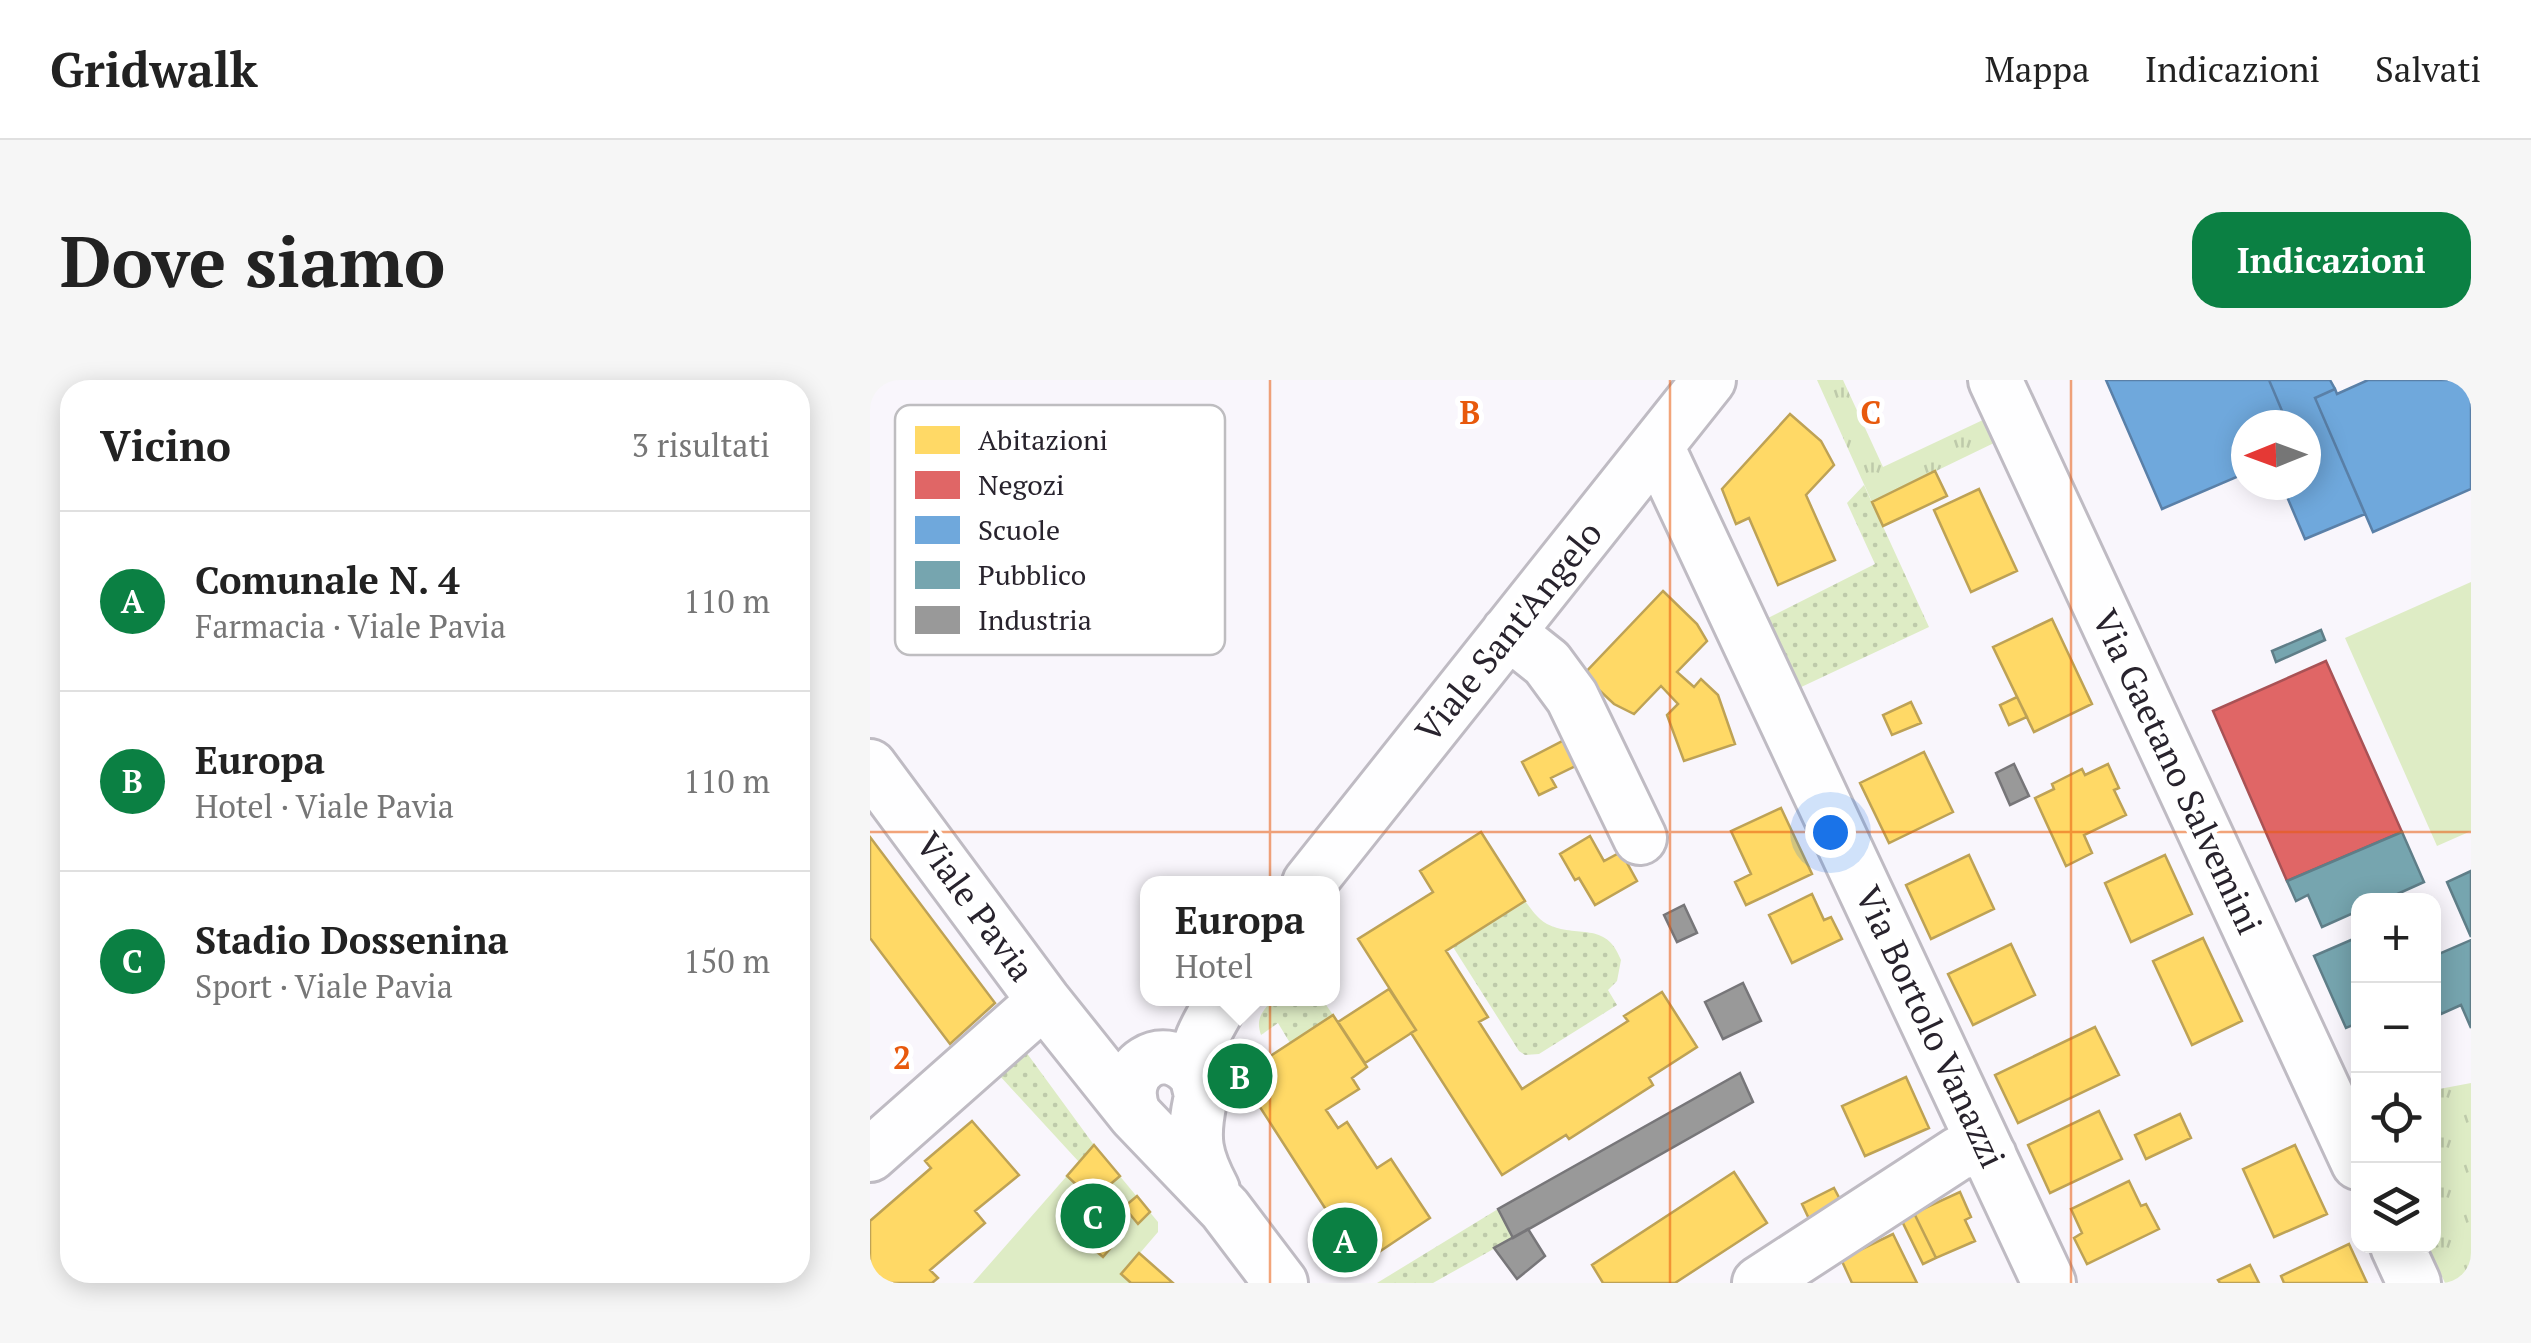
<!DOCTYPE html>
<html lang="it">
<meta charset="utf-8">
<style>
:root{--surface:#fff;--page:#f6f6f6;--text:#222;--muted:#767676;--line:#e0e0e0;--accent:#0b8043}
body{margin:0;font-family:"PT Serif",serif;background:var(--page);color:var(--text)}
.controls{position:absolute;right:30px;bottom:30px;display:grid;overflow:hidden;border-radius:20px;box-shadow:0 5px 25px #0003}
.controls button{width:90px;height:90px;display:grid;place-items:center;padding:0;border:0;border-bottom:2px solid var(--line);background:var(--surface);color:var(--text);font:50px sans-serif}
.compass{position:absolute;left:1361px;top:30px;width:90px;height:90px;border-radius:50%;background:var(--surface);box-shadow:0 5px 25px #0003;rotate:269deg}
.you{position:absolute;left:960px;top:452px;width:35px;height:35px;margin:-25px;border:8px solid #fff;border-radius:50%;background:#1a73e8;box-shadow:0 0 0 15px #1a73e833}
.badge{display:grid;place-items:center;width:65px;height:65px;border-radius:50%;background:var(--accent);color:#fff;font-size:32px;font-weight:700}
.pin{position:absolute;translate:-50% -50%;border:5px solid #fff;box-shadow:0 2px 10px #0006}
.popup{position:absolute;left:270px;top:496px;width:200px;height:130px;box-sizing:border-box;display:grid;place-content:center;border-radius:20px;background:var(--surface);filter:drop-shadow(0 2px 8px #0005);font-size:32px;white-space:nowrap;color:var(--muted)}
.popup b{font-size:38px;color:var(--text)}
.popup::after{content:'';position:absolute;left:50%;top:100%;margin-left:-20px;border:20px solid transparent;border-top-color:var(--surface)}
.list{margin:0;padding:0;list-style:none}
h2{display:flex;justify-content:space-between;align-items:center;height:130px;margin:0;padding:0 40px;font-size:42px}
h2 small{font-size:32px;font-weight:400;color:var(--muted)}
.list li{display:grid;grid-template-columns:65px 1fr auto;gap:30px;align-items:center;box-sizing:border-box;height:180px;padding:0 40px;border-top:2px solid var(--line)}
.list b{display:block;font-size:38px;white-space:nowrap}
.list p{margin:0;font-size:32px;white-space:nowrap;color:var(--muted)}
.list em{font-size:32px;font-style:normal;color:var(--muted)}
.icon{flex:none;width:55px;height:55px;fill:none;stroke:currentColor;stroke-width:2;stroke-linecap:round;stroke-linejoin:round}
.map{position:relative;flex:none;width:1601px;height:903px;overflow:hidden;border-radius:30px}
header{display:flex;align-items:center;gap:60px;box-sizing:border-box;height:140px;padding:0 50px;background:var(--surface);border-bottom:2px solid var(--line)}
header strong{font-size:48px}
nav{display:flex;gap:55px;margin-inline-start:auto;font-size:35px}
.intro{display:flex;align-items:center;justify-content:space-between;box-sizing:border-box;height:240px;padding:0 60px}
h1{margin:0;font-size:70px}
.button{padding:25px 45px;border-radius:30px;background:var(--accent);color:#fff;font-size:35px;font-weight:700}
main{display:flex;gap:60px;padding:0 60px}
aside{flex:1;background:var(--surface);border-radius:30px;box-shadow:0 5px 25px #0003}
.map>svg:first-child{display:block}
.grass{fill:url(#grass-tufts)}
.park{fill:url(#park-dots)}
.pitch{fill:#deecc5}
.homes{fill:#ffd966;stroke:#bea255;stroke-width:2.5}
.shops{fill:#e06666;stroke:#a95255;stroke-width:2.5}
.schools{fill:#6fa8dc;stroke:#5a80a8;stroke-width:2.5}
.public{fill:#76a5af;stroke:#5f7e88;stroke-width:2.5}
.industry{fill:#999;stroke:#777679;stroke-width:2.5}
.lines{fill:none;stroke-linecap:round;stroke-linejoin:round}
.minor-casing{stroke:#bfbbc3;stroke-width:58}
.minor{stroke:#fefeff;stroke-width:52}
.grid{fill:none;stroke:#e8590c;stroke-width:2.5;stroke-opacity:0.55}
.labels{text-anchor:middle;stroke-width:10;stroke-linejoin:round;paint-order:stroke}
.street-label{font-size:35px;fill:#28232d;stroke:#fff}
.key{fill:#fff;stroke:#bebdc0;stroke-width:2.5}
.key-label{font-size:28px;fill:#28232d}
.grid-label{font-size:32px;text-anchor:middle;font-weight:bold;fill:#e8590c;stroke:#fff;stroke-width:10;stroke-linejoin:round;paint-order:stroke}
</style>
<header>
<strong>Gridwalk</strong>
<nav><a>Mappa</a><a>Indicazioni</a><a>Salvati</a></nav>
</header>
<div class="intro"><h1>Dove siamo</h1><a class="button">Indicazioni</a></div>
<main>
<aside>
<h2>Vicino<small>3 risultati</small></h2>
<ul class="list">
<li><span class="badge">A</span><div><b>Comunale N. 4</b><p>Farmacia · Viale Pavia</p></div><em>110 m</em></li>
<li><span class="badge">B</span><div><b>Europa</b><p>Hotel · Viale Pavia</p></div><em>110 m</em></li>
<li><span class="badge">C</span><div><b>Stadio Dossenina</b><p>Sport · Viale Pavia</p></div><em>150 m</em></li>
</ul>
</aside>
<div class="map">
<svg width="1601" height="903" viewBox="0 0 1601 903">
<defs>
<pattern id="grass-tufts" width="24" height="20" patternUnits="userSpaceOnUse" patternTransform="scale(2.5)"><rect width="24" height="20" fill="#deecc5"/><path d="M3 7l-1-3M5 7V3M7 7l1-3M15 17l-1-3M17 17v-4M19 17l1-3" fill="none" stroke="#becaaa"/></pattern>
<pattern id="park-dots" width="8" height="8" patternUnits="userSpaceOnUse" patternTransform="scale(2.5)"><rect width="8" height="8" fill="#deecc5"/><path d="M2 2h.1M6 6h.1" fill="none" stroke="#becaaa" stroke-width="1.8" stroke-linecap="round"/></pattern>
</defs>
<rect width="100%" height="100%" fill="#f9f6fc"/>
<path class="grass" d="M947,0H973L1013,87L1115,39L1126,62L1002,122Z
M1601,703V903H1575L1558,866H1564V710Z"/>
<path class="park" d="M994,105L1059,247L927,309L894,240L1005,184L977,123Z
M655,521C662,530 667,538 677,544C707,559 736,540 751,580L747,601L738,610L747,625L669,674L655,675L649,671L583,567Z
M403,619H452L463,635L420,663L408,643L391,655C385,638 393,631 403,619Z
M156,672L224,765L209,782L129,695Z
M628,829L643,858L563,903H507Z"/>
<path class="pitch" d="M1601,202V451L1567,466L1475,258Z
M224,765L288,842V852L270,873L303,903H103Z"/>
<path class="homes" d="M920,34L951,61L964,85L936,115L965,180L908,205L879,138L866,144L852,109Z
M1065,91L1077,116L1013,146L1002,122Z
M1109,109L1147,191L1101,212L1064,130Z
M793,211L827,244L837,261L807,292L824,307L831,299L848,315L865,364L814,381L797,335L808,324L791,306L764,334L744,324L713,295Z
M1182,239L1222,324L1164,352L1123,267Z
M1147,317L1157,337L1139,345L1130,325Z
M1041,322L1051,343L1022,355L1013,335Z
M706,354L720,379L681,398L686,407L669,415L652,382Z
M1054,372L1083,432L1019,463L990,403Z
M1238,384L1249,408L1244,410L1256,435L1214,455L1222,473L1196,486L1165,418L1184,409L1182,404L1212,389L1215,395Z
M911,428L942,494L876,525L865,502L881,494L861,451Z
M611,452L655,521L576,571L618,637L609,642L652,709L758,641L754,636L792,612L827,667L779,698L783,705L699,759L696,755L632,795L541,653L546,650L488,559L563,512L550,491Z
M720,456L734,481L751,472L767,501L725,525L709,498L705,500L690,474Z
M0,457L125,623L80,664L0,558Z
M1099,475L1124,529L1061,559L1036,505Z
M1295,475L1322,534L1261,562L1235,503Z
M942,514L954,540L961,537L972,559L922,583L899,535Z
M1333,558L1372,641L1322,665L1283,581Z
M1141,564L1165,615L1103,645L1078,594Z
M519,609L546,650L495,683L468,642Z
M463,635L497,687L482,698L489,709L456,730L468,748L477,742L507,788L521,779L560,838L491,884L370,696Z
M1225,647L1249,695L1148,743L1125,695Z
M1036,697L1059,748L995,776L972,726Z
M1229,731L1252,779L1180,813L1158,765Z
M1310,734L1321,758L1276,779L1265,755Z
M102,741L149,795L105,831L115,843L60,890L68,898L62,903H0V841L61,788L55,781Z
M224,765L250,796L237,807L234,802L229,807L223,801L213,811L197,796Z
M1425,765L1457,834L1404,857L1373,789Z
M864,792L897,843L805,903H733L722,885Z
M1259,801L1271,826L1276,824L1289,849L1217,884L1204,858L1212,853L1201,829Z
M964,808L974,827L941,843L932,824Z
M1090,812L1101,837L1095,840L1105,861L1066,878L1044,833Z
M267,816L280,832L268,844L254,827Z
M1044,833L1066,878L1053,884L1031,839Z
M232,840L251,856L233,877L214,861Z
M1023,854L1047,903H982L971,879Z
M1479,864L1497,903H1414L1411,896Z
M269,873L303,903H261L251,894Z
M1380,885L1389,903H1350L1348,900Z"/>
<path class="shops" d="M1456,281L1532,452L1417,501L1343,331Z"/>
<path class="schools" d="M1236,0H1399L1418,45H1376V93L1292,129Z
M1399,0H1460L1465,9L1445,18L1495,134L1435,159L1412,105H1436V45H1418Z
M1498,0H1597L1601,10V109L1503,152L1445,18L1465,9L1467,14Z"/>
<path class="public" d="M1451,250L1455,260L1406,282L1402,271Z
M1532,452L1554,502L1512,521H1488V531L1452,547L1438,515L1426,521L1417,501Z
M1601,491V557L1577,502Z
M1488,557V643L1476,648L1444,576Z
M1601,560V648L1591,625L1571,634L1564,616V576Z"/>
<path class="industry" d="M1144,384L1159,416L1140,425L1126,393Z
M814,525L827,553L807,562L794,535Z
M873,603L891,641L853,659L835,622Z
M870,693L883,722L643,858L628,829Z
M658,849L675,876L647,899L624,868Z"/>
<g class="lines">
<defs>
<path id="minor" d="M1125,0L1488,783
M787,66L1179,903
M638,252L677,283L702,317L770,458
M0,386L174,621L265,735
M439,503L839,0
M326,696C296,655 243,688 265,735L355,829L411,903
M0,775L174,621
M343,810C325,776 322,759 330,721C332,710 326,701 326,690C325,663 341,641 354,618
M1527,866L1544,903
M889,903L1089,773L1103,770L1120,776"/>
</defs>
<use href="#minor" class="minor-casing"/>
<use href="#minor" class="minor"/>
</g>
<path class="grid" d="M400,0V903M800,0V903M1201,0V903M0,452H1601"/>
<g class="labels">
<g class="street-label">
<text transform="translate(639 252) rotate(-51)" y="12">Viale Sant'Angelo</text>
<text transform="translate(1307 392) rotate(65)" y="12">Via Gaetano Salvemini</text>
<text transform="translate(105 527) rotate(54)" y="12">Viale Pavia</text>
<text transform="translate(1060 647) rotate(65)" y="12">Via Bortolo Vanazzi</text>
</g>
</g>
<rect x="25" y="25" width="330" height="250" rx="15" class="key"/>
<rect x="45" y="46" width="45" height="28" fill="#ffd966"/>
<rect x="45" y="91" width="45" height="28" fill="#e06666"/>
<rect x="45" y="136" width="45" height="28" fill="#6fa8dc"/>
<rect x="45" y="181" width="45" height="28" fill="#76a5af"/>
<rect x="45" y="226" width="45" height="28" fill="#999"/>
<g class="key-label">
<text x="108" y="70">Abitazioni</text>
<text x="108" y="115">Negozi</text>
<text x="108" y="160">Scuole</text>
<text x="108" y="205">Pubblico</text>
<text x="108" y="250">Industria</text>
</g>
<g class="grid-label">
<text x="600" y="44">B</text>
<text x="1001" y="44">C</text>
<text x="32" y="689">2</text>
</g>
</svg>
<div class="controls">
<button>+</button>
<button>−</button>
<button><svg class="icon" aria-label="locate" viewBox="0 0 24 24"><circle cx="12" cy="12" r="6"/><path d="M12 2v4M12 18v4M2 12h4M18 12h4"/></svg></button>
<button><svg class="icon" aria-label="layers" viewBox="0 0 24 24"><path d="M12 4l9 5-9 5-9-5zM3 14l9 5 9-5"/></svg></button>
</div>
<svg class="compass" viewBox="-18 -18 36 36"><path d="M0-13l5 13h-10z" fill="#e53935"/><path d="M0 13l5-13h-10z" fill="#767676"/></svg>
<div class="you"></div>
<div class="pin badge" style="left:475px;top:860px">A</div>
<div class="pin badge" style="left:370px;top:696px">B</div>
<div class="popup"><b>Europa</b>Hotel</div>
<div class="pin badge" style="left:223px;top:836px">C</div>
</div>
</main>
